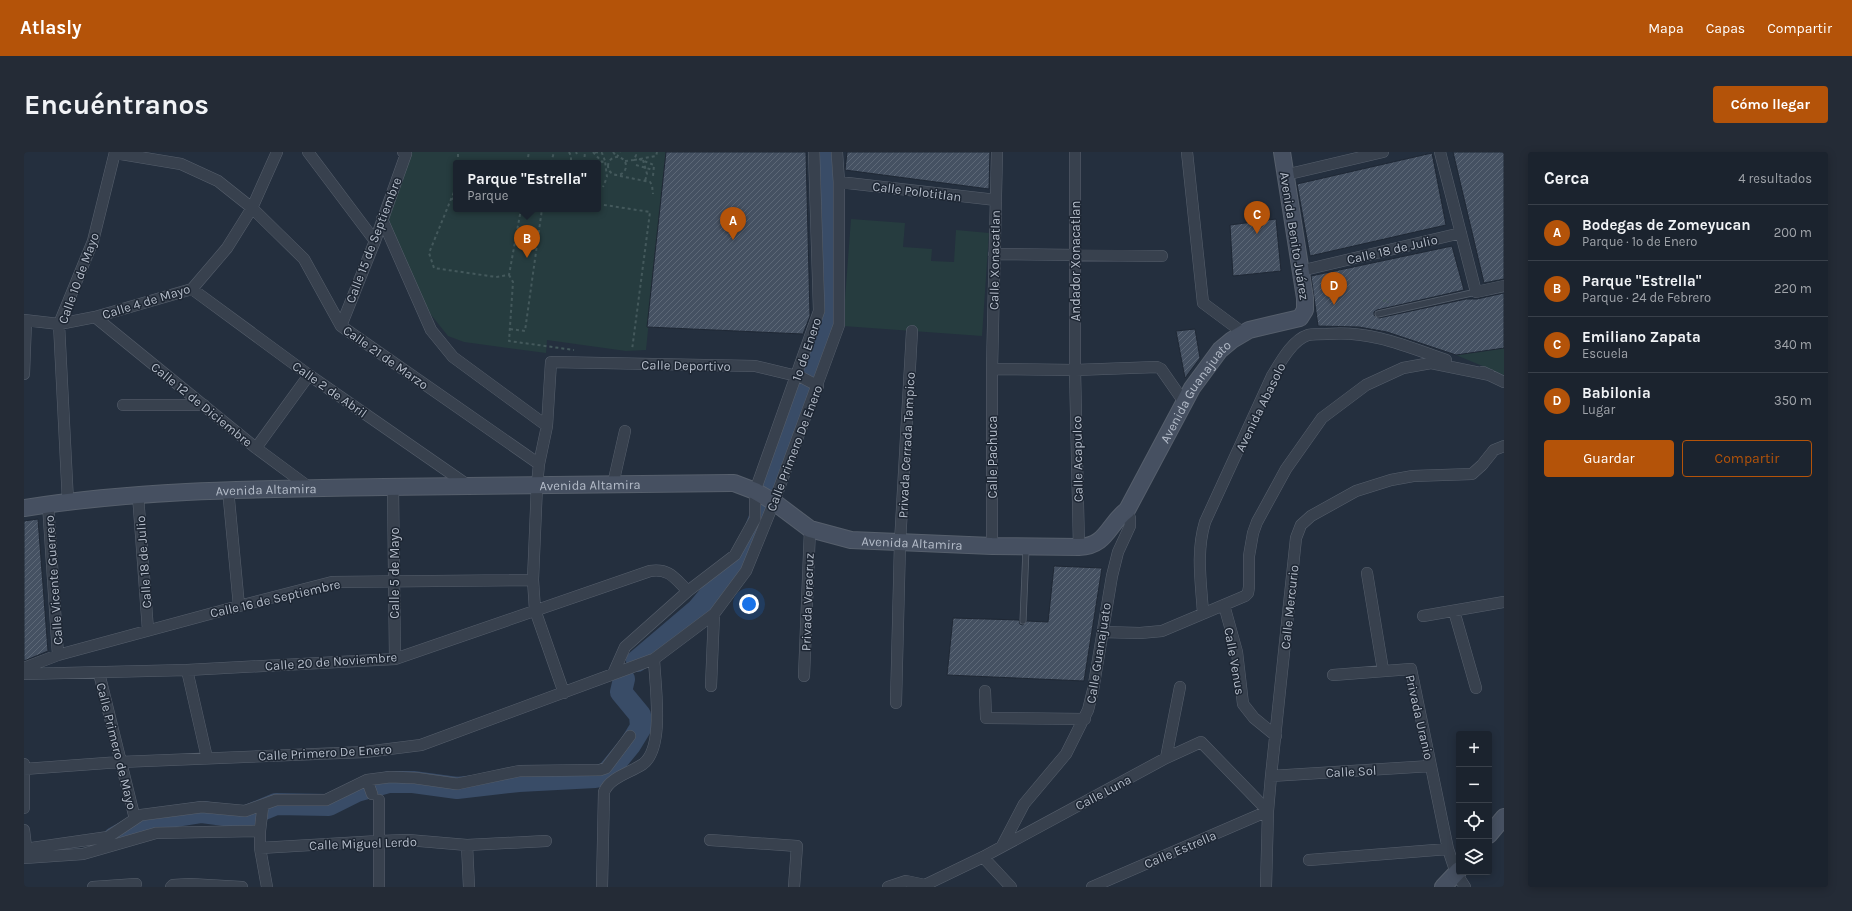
<!DOCTYPE html>
<html lang="es">
<meta charset="utf-8">
<style>
:root{--surface:#1b232e;--page:#242b36;--text:#f1f3f6;--muted:#a0a4aa;--line:#39404a;--accent:#b45309}
body{margin:0;font-family:Karla,sans-serif;background:var(--page);color:var(--text)}
.controls{position:absolute;right:12px;bottom:12px;display:grid;overflow:hidden;border-radius:4px;box-shadow:0 2px 10px #0003}
.controls button{width:36px;height:36px;display:grid;place-items:center;padding:0;border:0;border-bottom:1px solid var(--line);background:var(--surface);color:var(--text);font:20px sans-serif}
.you{position:absolute;left:725px;top:452px;width:14px;height:14px;margin:-10px;border:3px solid #fff;border-radius:50%;background:#1a73e8;box-shadow:0 0 0 6px #1a73e833}
.badge{display:grid;place-items:center;width:26px;height:26px;border-radius:50%;background:var(--accent);color:#fff;font-size:13px;font-weight:700}
.pin{position:absolute;translate:-50% -33px;filter:drop-shadow(0 1px 2px #0008)}
.pin::after{content:'';position:absolute;top:21px;width:14px;height:12px;background:inherit;clip-path:polygon(0 0,100% 0,50% 100%)}
.popup{position:absolute;left:429px;top:8px;width:148px;height:52px;box-sizing:border-box;display:grid;place-content:center;border-radius:4px;background:var(--surface);filter:drop-shadow(0 1px 3px #0005);font-size:13px;white-space:nowrap;color:var(--muted)}
.popup b{font-size:15px;color:var(--text)}
.popup::after{content:'';position:absolute;left:50%;top:100%;margin-left:-8px;border:8px solid transparent;border-top-color:var(--surface)}
.list{margin:0;padding:0;list-style:none}
h2{display:flex;justify-content:space-between;align-items:center;height:52px;margin:0;padding:0 16px;font-size:17px}
h2 small{font-size:13px;font-weight:400;color:var(--muted)}
.list li{display:grid;grid-template-columns:26px 1fr auto;gap:12px;align-items:center;box-sizing:border-box;height:56px;padding:0 16px;border-top:1px solid var(--line)}
.list b{display:block;font-size:15px;white-space:nowrap}
.list p{margin:0;font-size:13px;white-space:nowrap;color:var(--muted)}
.list em{font-size:13px;font-style:normal;color:var(--muted)}
.actions{display:flex;gap:8px;padding:12px 16px}
.actions a{flex:1;padding:9px 0;border:1px solid var(--accent);border-radius:4px;text-align:center;font-size:14px;color:var(--accent)}
.actions .main{background:var(--accent);color:#fff}
.icon{flex:none;width:22px;height:22px;fill:none;stroke:currentColor;stroke-width:2;stroke-linecap:round;stroke-linejoin:round}
.map{position:relative;flex:none;width:1480px;height:735px;overflow:hidden;border-radius:4px}
header{display:flex;align-items:center;gap:24px;box-sizing:border-box;height:56px;padding:0 20px;background:var(--accent);color:#fff}
header strong{font-size:19px}
nav{display:flex;gap:22px;margin-inline-start:auto;font-size:14px}
.intro{display:flex;align-items:center;justify-content:space-between;box-sizing:border-box;height:96px;padding:0 24px}
h1{margin:0;font-size:28px}
.button{padding:10px 18px;border-radius:4px;background:var(--accent);color:#fff;font-size:14px;font-weight:700}
main{display:flex;gap:24px;padding:0 24px}
aside{flex:1;background:var(--surface);border-radius:4px;box-shadow:0 2px 10px #0003}
.map>svg:first-child{display:block}
.green{fill:#263c3f;fill-rule:evenodd}
.lines{fill:none;stroke-linecap:round;stroke-linejoin:round}
.river{stroke:#394c67;stroke-width:22}
.building{fill:url(#building-hatch);stroke:#1f2835}
.lane-casing{stroke:#565f6c;stroke-width:7}
.street-casing{stroke:#565f6c;stroke-width:12}
.secondary-casing{stroke:#565f6c;stroke-width:18}
.path{stroke:#44595c;stroke-width:2;stroke-dasharray:3 3;stroke-linecap:butt}
.lane{stroke:#38414e;stroke-width:5.5}
.street{stroke:#38414e;stroke-width:11}
.secondary{stroke:#465061;stroke-width:16}
.labels{text-anchor:middle;stroke-width:3;stroke-linejoin:round;paint-order:stroke}
.street-label{font-size:13px;fill:#b4bcc9;stroke:#1d2633}
</style>
<header>
<strong>Atlasly</strong>
<nav><a>Mapa</a><a>Capas</a><a>Compartir</a></nav>
</header>
<div class="intro"><h1>Encuéntranos</h1><a class="button">Cómo llegar</a></div>
<main>
<div class="map">
<svg width="1480" height="735" viewBox="0 0 1480 735">
<defs>
<pattern id="building-hatch" width="6" height="6" patternUnits="userSpaceOnUse"><rect width="6" height="6" fill="#455162"/><path d="M-1 1l2-2M0 6l6-6M5 7l2-2" fill="none" stroke="#5d6877"/></pattern>
</defs>
<rect width="100%" height="100%" fill="#242f3e"/>
<path class="green" d="M379,0H642L622,198L602,199L523,188L522,201L440,190L424,184L392,144L358,67ZM432,11H574V57H432Z
M827,67L881,71L879,95L908,97L907,109L930,110L932,78L965,81L958,184L819,174Z
M1480,196V223L1432,203Z"/>
<g class="lines">
<path class="river" d="M613,509L673,458L724,397L739,357L743,334L784,228L810,167L803,0
M90,686L121,669L178,660L208,664H223L252,652L305,653L333,639L365,630H389L433,636L495,629L571,625L583,621L606,593L617,575L616,563L597,540L600,527"/>
</g>
<path class="building" d="M642,0H782L786,164L779,182L623,175Z
M823,0H966L965,37L821,18Z
M1429,0H1480V127L1460,131Z
M1408,1L1422,73L1286,104L1273,32Z
M1252,67L1257,119L1209,124L1206,73Z
M1428,94L1440,138L1353,158L1350,160V163L1355,166L1442,147H1453L1480,141V196L1432,203L1363,180L1335,175L1294,174L1287,124Z
M1171,177L1176,206L1161,226L1152,179Z
M14,367L24,499L0,509V369Z
M1030,414L1078,416L1060,529L923,523L929,466L995,468L996,472L999,473L1003,469L1024,470Z"/>
<g class="lines">
<defs>
<path id="lane" d="M1354,162L1452,140
M999,469L1002,397"/>
<path id="street" d="M284,0L351,89
M1051,0V218L1055,395
M1163,0L1179,151L1218,180
M1416,0L1452,140L1480,134
M91,1L157,12L194,29L228,56L280,107L317,174L515,312
M1261,23L1359,0
M815,30L972,48
M358,67L407,178L429,205L523,274
M970,102L1138,104
M1276,119L1437,81
M168,137L285,223L445,334
M71,165L232,296L286,336
M0,168L35,172L71,165L168,137L203,96L228,56L253,0
M317,174L351,89L382,2L379,0
M968,217L1051,218L1133,215L1137,217L1160,250
M1459,220L1480,230
M0,222L2,169
M99,253H180
M232,296L285,223
M589,332L601,279
M369,335L371,507
M204,337L215,454
M114,343L124,478
M44,350L35,172L69,89L91,0
M24,352L34,503
M968,394V217L973,0
M1343,421L1359,518
M1200,453L1213,500L1219,552L1230,566L1252,584
M1430,459L1452,536
M1179,461C1177,430 1172,400 1181,370L1248,224C1256,211 1268,188 1284,183C1290,182 1297,182 1303,182C1346,178 1382,194 1422,208
M1399,464L1480,450
M1078,480L1116,481L1138,479L1221,444L1224,441L1225,435V404L1229,381L1233,370L1262,317L1298,266L1342,233L1379,216L1407,211L1466,223
M0,516L34,503L215,454L308,430L509,428
M163,518L183,606
M75,521L111,667
M0,522L163,518L371,507L626,419C646,416 651,427 664,439
M589,522L601,495L664,439L711,403L731,367V339L795,159L790,0
M1309,523L1387,517L1424,697L1432,721L1441,735
M780,524L786,377
M687,534L690,462
M961,539L962,566L1061,567
M540,541L511,458L509,428L513,333L515,312L523,274L527,210L731,214L777,225L794,234
M872,551L876,391L888,179
M1142,606L1156,535
M0,612V656
M0,617L96,610L341,600L397,593L630,507L690,462L722,419L750,350L815,173V30L813,0
M1247,624L1407,614
M343,628L348,642
M355,648V735
M239,653L236,679V696L243,735
M0,678L2,695
M686,688L773,694L770,735
M443,693L445,735
M978,694L1000,652L1042,602L1064,558L1069,538L1088,424L1094,400L1106,374V366L1103,358
M236,696L355,689L384,688L443,693L522,689
M0,697L84,685L117,663L178,655L221,659L252,648H302L343,628L366,625L391,626L433,632L495,619L576,618L582,616L606,584
M959,705L987,735
M0,706L59,702L132,681L236,679
M1285,708L1424,697
M69,735L112,732
M147,735L149,733L166,732L218,735
M578,735L580,640C586,625 606,621 619,612C641,596 631,533 630,507
M864,735L882,729L901,733L902,735
M897,735L959,705L1142,606L1177,590L1244,659L1068,735
M1242,735L1244,659L1247,624L1272,386L1277,373L1287,364L1332,339L1367,328L1389,324L1448,322L1458,313L1470,298L1480,294"/>
<g id="secondary">
<path id="s1" d="M0,356C119,337 239,337 360,335C476,334 593,332 710,331L731,339L750,350L786,377L827,388L968,394L1055,395C1083,394 1084,372 1103,358L1168,236L1196,198L1208,188L1225,178L1276,166L1281,158V146L1258,0"/>
<path d="M1465,683L1480,665"/>
<path d="M1419,735L1435,718"/>
</g>
</defs>
<use href="#lane" class="lane-casing"/>
<use href="#street" class="street-casing"/>
<use href="#secondary" class="secondary-casing"/>
<path class="path" d="M545,0L547,4V11
M552,0L553,2
M569,0L578,10L581,9L583,25L579,35
M571,0L578,1L581,9
M589,0L593,5L596,0
M584 14a9 9 0 1 1 18 0a9 9 0 1 1-18 0Z
M615,7L630,13L629,24
M610,8L632,4L633,0
M619,8L623,22L621,29
M601,9L610,8L612,3L610,0
M434,11V0
M503,11L505,0
M527,11L530,0
M560,11L561,0
M612,13L629,18
M596,24L626,30L628,33L629,42
M432,35L405,101L410,116L472,125L485,123L497,57
M428,47L432,45
M574,52L626,60L608,198
M485,123L489,130L485,189L550,198
M1359,149L1363,148L1364,151
M486,177L501,179L518,57"/>
<use href="#lane" class="lane"/>
<use href="#street" class="street"/>
<use href="#secondary" class="secondary"/>
</g>
<g class="labels">
<g class="street-label">
<text transform="translate(893 39) rotate(7)" y="5">Calle Polotitlan</text>
<text transform="translate(1271 84) rotate(81)" y="5">Avenida Benito Juárez</text>
<text transform="translate(349 88) rotate(-69)" y="5">Calle 15 de Septiembre</text>
<text transform="translate(1368 97) rotate(-13)" y="5">Calle 18 de Julio</text>
<text transform="translate(970 108) rotate(-89)" y="5">Calle Xonacatlan</text>
<text transform="translate(1051 109) rotate(-90)" y="5">Andador Xonacatlan</text>
<text transform="translate(54 126) rotate(-70)" y="5">Calle 10 de Mayo</text>
<text transform="translate(122 149) rotate(-17)" y="5">Calle 4 de Mayo</text>
<text transform="translate(782 197) rotate(-71)" y="5">1o de Enero</text>
<text transform="translate(362 205) rotate(35)" y="5">Calle 21 de Marzo</text>
<text transform="translate(662 213) rotate(1)" y="5">Calle Deportivo</text>
<text transform="translate(306 237) rotate(35)" y="5">Calle 2 de Abril</text>
<text dy="5" stroke="none"><textPath href="#s1" startOffset="1271">Avenida Guanajuato</textPath></text>
<text transform="translate(178 252) rotate(39)" y="5">Calle 12 de Diciembre</text>
<text transform="translate(1236 255) rotate(-64)" y="5">Avenida Abasolo</text>
<text transform="translate(882 293) rotate(-87)" y="5">Privada Cerrada Tampico</text>
<text transform="translate(770 296) rotate(-69)" y="5">Calle Primero De Enero</text>
<text transform="translate(968 305) rotate(-90)" y="5">Calle Pachuca</text>
<text transform="translate(1053 307) rotate(-91)" y="5">Calle Acapulco</text>
<text dy="5" stroke="none"><textPath href="#s1" startOffset="567">Avenida Altamira</textPath></text>
<text dy="5" stroke="none"><textPath href="#s1" startOffset="243">Avenida Altamira</textPath></text>
<text dy="5" stroke="none"><textPath href="#s1" startOffset="904">Avenida Altamira</textPath></text>
<text transform="translate(119 410) rotate(-94)" y="5">Calle 18 de Julio</text>
<text transform="translate(370 421) rotate(-90)" y="5">Calle 5 de Mayo</text>
<text transform="translate(29 428) rotate(-94)" y="5">Calle Vicente Guerrero</text>
<text transform="translate(251 446) rotate(-13)" y="5">Calle 16 de Septiembre</text>
<text transform="translate(783 450) rotate(-88)" y="5">Privada Veracruz</text>
<text transform="translate(1265 455) rotate(-84)" y="5">Calle Mercurio</text>
<text transform="translate(1074 501) rotate(-81)" y="5">Calle Guanajuato</text>
<text transform="translate(307 509) rotate(-4)" y="5">Calle 20 de Noviembre</text>
<text transform="translate(1211 509) rotate(80)" y="5">Calle Venus</text>
<text transform="translate(1396 565) rotate(77)" y="5">Privada Uranio</text>
<text transform="translate(93 594) rotate(76)" y="5">Calle Primero de Mayo</text>
<text transform="translate(301 600) rotate(-3)" y="5">Calle Primero De Enero</text>
<text transform="translate(1327 619) rotate(-3)" y="5">Calle Sol</text>
<text transform="translate(1079 640) rotate(-28)" y="5">Calle Luna</text>
<text transform="translate(339 691) rotate(-2)" y="5">Calle Miguel Lerdo</text>
<text transform="translate(1156 697) rotate(-23)" y="5">Calle Estrella</text>
</g>
</g>
</svg>
<div class="controls">
<button>+</button>
<button>−</button>
<button><svg class="icon" aria-label="locate" viewBox="0 0 24 24"><circle cx="12" cy="12" r="6"/><path d="M12 2v4M12 18v4M2 12h4M18 12h4"/></svg></button>
<button><svg class="icon" aria-label="layers" viewBox="0 0 24 24"><path d="M12 4l9 5-9 5-9-5zM3 14l9 5 9-5"/></svg></button>
</div>
<div class="you"></div>
<div class="pin badge" style="left:709px;top:88px">A</div>
<div class="pin badge" style="left:503px;top:106px">B</div>
<div class="popup"><b>Parque &quot;Estrella&quot;</b>Parque</div>
<div class="pin badge" style="left:1233px;top:82px">C</div>
<div class="pin badge" style="left:1310px;top:153px">D</div>
</div>
<aside>
<h2>Cerca<small>4 resultados</small></h2>
<ul class="list">
<li><span class="badge">A</span><div><b>Bodegas de Zomeyucan</b><p>Parque · 1o de Enero</p></div><em>200 m</em></li>
<li><span class="badge">B</span><div><b>Parque &quot;Estrella&quot;</b><p>Parque · 24 de Febrero</p></div><em>220 m</em></li>
<li><span class="badge">C</span><div><b>Emiliano Zapata</b><p>Escuela</p></div><em>340 m</em></li>
<li><span class="badge">D</span><div><b>Babilonia</b><p>Lugar</p></div><em>350 m</em></li>
</ul>
<div class="actions"><a class="main">Guardar</a><a>Compartir</a></div>
</aside>
</main>
